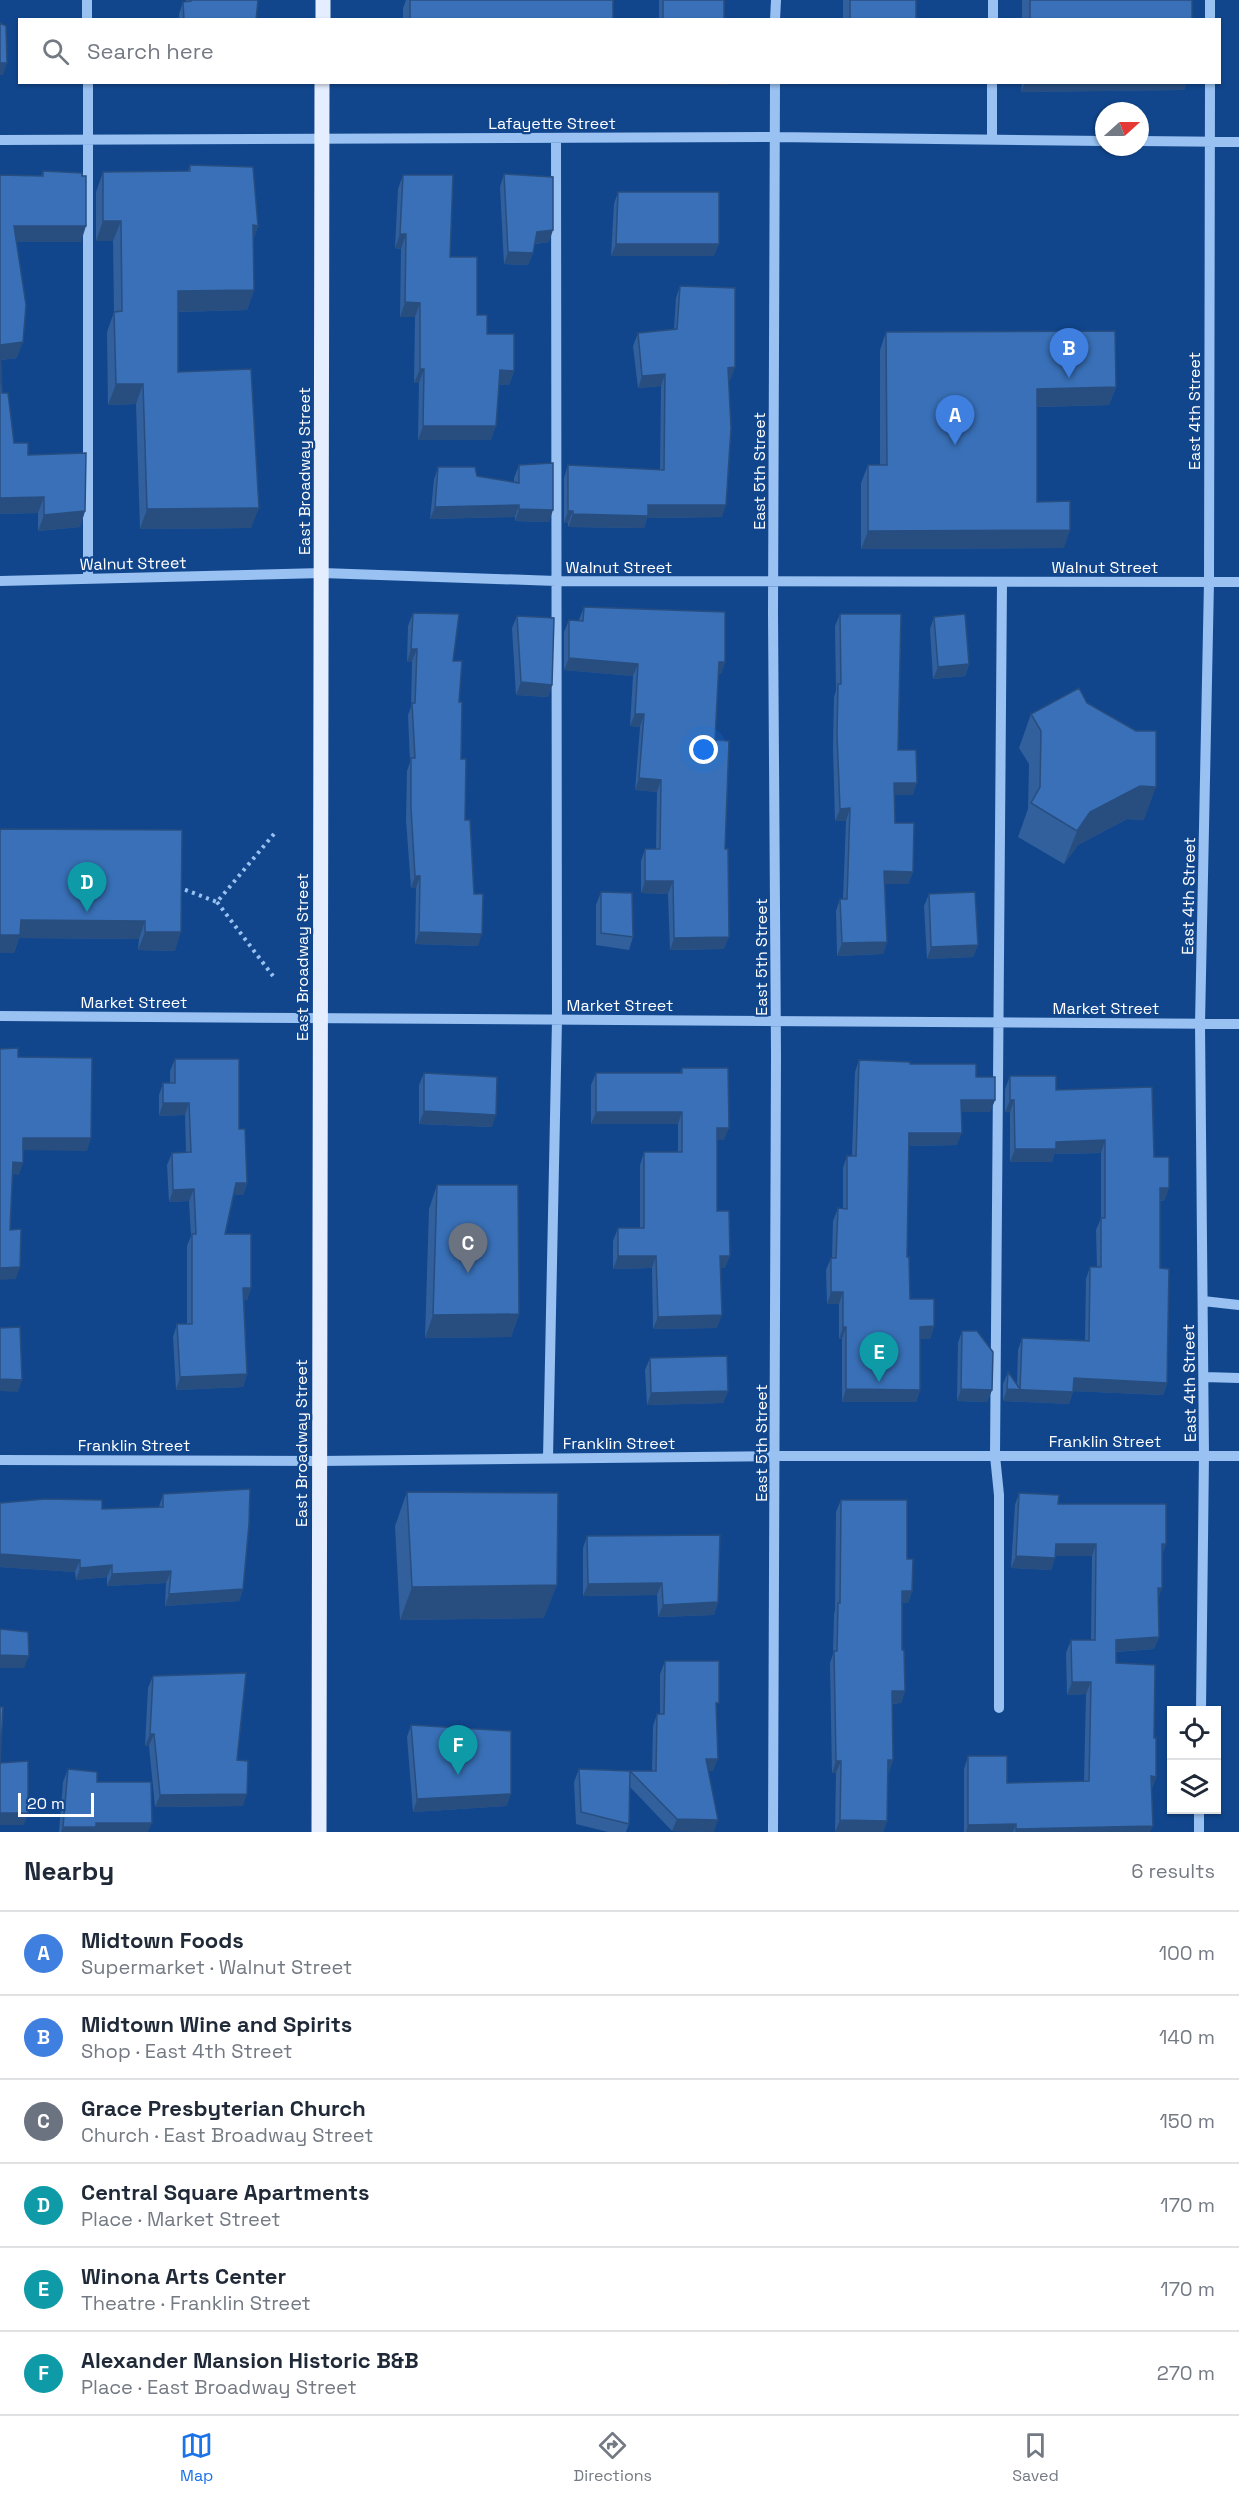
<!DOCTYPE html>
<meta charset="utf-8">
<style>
:root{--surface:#fff;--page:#f6f6f7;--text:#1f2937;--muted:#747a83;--line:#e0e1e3;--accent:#1a73e8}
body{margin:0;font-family:"Space Grotesk",sans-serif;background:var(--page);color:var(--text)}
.controls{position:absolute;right:18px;bottom:18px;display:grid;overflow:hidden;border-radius:0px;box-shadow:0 2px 4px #0004}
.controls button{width:54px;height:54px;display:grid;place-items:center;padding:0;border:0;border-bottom:2px solid var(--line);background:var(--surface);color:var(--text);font:30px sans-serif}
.compass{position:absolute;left:1095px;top:102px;width:54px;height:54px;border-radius:50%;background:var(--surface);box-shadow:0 2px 4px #0004;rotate:69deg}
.scale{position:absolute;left:18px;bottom:15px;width:76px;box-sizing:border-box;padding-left:6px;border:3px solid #fff;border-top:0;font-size:16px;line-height:21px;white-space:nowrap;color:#fff;-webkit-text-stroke:4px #11468d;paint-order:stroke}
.you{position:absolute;left:704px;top:750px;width:21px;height:21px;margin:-15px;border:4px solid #fff;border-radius:50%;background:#1a73e8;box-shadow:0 0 0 9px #1a73e833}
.badge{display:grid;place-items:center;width:39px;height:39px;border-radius:50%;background:var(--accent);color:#fff;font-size:20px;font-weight:700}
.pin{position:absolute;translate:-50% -50px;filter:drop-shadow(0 2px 3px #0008)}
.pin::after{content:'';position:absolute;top:32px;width:21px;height:18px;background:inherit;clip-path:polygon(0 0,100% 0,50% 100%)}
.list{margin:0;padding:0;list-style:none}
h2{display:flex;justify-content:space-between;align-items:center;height:78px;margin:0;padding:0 24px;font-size:26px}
h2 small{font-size:20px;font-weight:400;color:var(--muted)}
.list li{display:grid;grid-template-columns:39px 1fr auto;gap:18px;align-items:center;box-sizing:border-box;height:84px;padding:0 24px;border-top:2px solid var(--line)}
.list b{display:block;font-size:22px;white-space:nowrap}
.list p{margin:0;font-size:20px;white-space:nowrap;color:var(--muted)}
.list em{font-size:20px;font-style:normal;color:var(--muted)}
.icon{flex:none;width:33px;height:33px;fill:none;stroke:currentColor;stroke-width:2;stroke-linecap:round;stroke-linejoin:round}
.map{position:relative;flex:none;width:1239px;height:1832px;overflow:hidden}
.search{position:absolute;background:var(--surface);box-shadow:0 2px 4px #0004;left:18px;right:18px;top:18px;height:66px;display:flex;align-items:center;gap:15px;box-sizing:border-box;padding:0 21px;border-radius:0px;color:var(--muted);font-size:22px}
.sheet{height:582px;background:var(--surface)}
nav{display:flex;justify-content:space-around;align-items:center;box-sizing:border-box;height:84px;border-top:2px solid var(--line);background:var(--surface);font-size:16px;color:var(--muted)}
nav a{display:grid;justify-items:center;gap:3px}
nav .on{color:var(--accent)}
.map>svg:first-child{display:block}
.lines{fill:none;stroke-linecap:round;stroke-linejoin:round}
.path{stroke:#99c1f2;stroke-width:4;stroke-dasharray:3 4.5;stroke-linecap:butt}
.minor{stroke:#99c1f2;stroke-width:10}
.major{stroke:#e4eeff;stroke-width:15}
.wall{fill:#31609d}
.shaded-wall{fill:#284e80}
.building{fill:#3970b7;stroke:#284e80;stroke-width:1.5}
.labels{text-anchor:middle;stroke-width:4.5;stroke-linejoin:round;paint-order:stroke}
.street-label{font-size:16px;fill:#fff;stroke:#11468d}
</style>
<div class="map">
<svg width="1239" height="1832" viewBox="0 0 1239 1832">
<rect width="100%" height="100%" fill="#11468d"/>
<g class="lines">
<path class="path" d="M178,887L217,902L274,834
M217,902L273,976"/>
<path class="minor" d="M87,0V20
M1210,0V20
M775,20L776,0
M993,20V0
M992,139V82
M0,140L774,137L1104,141
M1140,141L1239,142
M88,579V82
M0,581L322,573L556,581L1239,582
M0,1016L1239,1024
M1203,1301L1239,1305
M1204,1377L1239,1378
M548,1458L557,1020L556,138
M0,1460L319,1461L776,1456H1239
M999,1708V1495L995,1456L1002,582
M1201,1710L1204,1455L1200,1024L1209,582L1210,82
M773,1832L776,1055L773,613L775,82
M1199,1832V1810"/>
<path class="major" d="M323,20V0
M319,1832L322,82"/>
</g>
<path class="wall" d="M186,0H258L256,20H179V14L183,2L186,1Z
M406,0H613V20H403V8Z
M659,0H724V20H659Z
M843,0H916V20H843Z
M1022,0H1192V20H1022Z
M1022,82H1187L1184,90L1021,92Z
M190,165L258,226L253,240L254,290L247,310L178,312V372L251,528L140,529L136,404L108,405L107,332L114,312L113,241H96V192L103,172L188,171Z
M43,171L81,242H16L17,358L1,360L2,393L14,443L28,455L85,511L80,527L38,531V513L0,514V175L41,176Z
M504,174L549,242L535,244L533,253L528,265L504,264L500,187Z
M403,175L450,257L487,334L514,371L509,385H499L491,440H418L419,383H414L415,317H400L401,249L395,248L398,189Z
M618,192L714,256H611L614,204Z
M680,286L731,379L728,380L722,517L647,518L644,528L568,527V523H564V478L568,465L660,470L661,386L638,388L633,346L638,333L674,330L676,298Z
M886,332L1116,387L1109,405L1037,407V502L1064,548L861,549V483L868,465H880V350Z
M519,465L549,522L515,521V517L430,519L434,480L438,467L477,476L514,482V478Z
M584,607L725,662L721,674H718L715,740L725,849L724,949L670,950L668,894L641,893V861L645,849H656L657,792L635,790L640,727L630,726L633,676L564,670V632L569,620H579Z
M413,613L453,661L459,702L461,759L465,820L474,894L478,946L415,944L416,888H411L406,820L407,771L410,762L408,715L411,707L412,661L407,662L408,626Z
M840,614L898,750L913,795H894L895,823L913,872L908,884H885L887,942L883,954L837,956L836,911L840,899H843L846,821H835L833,748L834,697L836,690L835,626Z
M517,616L552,685L548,697L516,695L512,628Z
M934,617L969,664L965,676L933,679L930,629Z
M1031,714L1144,820L1127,819L1078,845L1064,864L1018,837L1028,809L1029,764L1019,748Z
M0,829L182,830L175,951L138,950L139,939L19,938L14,953Z
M601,892L633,937L629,950L596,945V905Z
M929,894L978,945L973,957L927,959L924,906Z
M175,1059L239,1129L247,1183L243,1195H234L225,1234L251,1288L247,1300H244L247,1374L243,1387L176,1390L173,1337L177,1324H187V1246L191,1236L189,1201L169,1202L167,1165L172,1153L186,1152L185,1115L159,1116V1095L163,1083H170V1071Z
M859,1060L910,1064L976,1077L995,1100L990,1112H961L957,1145L909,1146L907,1257L910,1299L934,1326L930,1339H920V1390L916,1402H842V1339H839V1304H827L826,1270L831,1258H832L833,1221L838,1208L843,1209V1168L847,1156H852L855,1072Z
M682,1068L724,1140H717V1211L725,1268H720L717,1328L653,1329L652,1268L613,1269V1241L618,1228H640V1165L644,1152H678V1124H591V1085L596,1073H680Z
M424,1073L492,1127L419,1124V1085Z
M1010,1076L1056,1090L1154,1157L1165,1200L1160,1201V1268L1167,1383L1163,1395L1073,1391L1069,1404L1003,1401V1384L1008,1372L1017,1384L1018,1350L1022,1338L1085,1340L1086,1279L1090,1267H1097L1096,1230L1101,1218V1153L1054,1154L1052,1162H1010V1112H1005V1089Z
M437,1185L519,1314L511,1337L425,1338L429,1209Z
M962,1331L992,1390L987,1402L957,1401L958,1343Z
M650,1358L728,1391L723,1403L647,1405L645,1370Z
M407,1492L544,1618L400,1620L395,1526Z
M1019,1493L1058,1504L1166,1544L1162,1555L1158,1598L1159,1637L1154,1649L1116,1652V1663L1154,1738L1156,1777L1152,1788L1150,1832H964V1769L968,1756L1007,1783L1084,1782L1086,1694L1067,1695L1066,1653L1071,1640H1091L1092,1556H1055L1051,1570L1011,1568L1015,1505Z
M163,1494L243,1589L239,1601L165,1606L166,1583L107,1586V1577L76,1580L75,1572L0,1567L102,1509L159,1507Z
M841,1500L907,1559L912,1591L908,1603H902V1650L905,1691L901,1703L892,1704L893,1760L889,1772H888L887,1821L883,1832H835L836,1773H832L830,1663L833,1654L834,1615L835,1610L836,1512Z
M587,1536L718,1602L714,1615L658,1617L657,1595L583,1596V1548Z
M665,1661L716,1711L713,1771H708L714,1832L672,1831L630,1787L629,1824L626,1832H608L576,1824L574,1782L579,1769L652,1771L653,1726L657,1714H660V1674Z
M153,1676L243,1806L155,1807L149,1746H145L148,1688Z
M411,1725L507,1806L413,1812L407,1737Z
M68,1769L97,1782L148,1832H59L63,1782Z"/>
<path class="shaded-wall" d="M0,63H7L3,75H0Z
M658,82H729L728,85L657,84Z
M1025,82H1187L1184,90L1021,92Z
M103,221H121L113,241H96Z
M253,225L258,226L251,246Z
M14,226H86L81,242H8Z
M553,230L549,242L533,244L537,232Z
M400,234H406L401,249L395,248Z
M616,244H719L714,256H611Z
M508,252L533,253L528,265L504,264Z
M254,290L247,310L170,312L178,291Z
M405,302L420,303L415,317H400Z
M23,342L17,358L0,360V345Z
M735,367L731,379L723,380L728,368Z
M420,369H424L419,383H414Z
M500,370L514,371L509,385H495Z
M665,374L661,386L638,388L642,376Z
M116,384H143L136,404L108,405Z
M1116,387L1109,405L1030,407L1037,389Z
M423,426H496L491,440H418Z
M44,497L38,513L0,514V498Z
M519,505L515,517L430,519L435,507Z
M648,505H726L722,517L647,518L644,528L568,527L573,514Z
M259,508L251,528L140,529L147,509Z
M519,509L553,510L549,522L515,521Z
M85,511L80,527L38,531L44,515Z
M568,511H573L568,523H564Z
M1070,530L1064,548L861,549L868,531Z
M411,649H417L412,661L407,662Z
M569,658L638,664L633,676L564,670Z
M719,662H725L721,674H715Z
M969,664L965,676L933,679L938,667Z
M521,682L552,685L548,697L516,695Z
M635,714H644L640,727L630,726Z
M639,778L661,780L657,792L635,790Z
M894,783H917L913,795H889Z
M1140,786L1156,787L1144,820L1127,819L1078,845L1064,864L1077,831L1090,812Z
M850,808L846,821H835L840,809Z
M884,871L913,872L908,884H880Z
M415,876H420L416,888H411Z
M645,881H673L668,894L641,893Z
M21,920L145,921L139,939L19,938L14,953H0V935Z
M145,932H181L175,951L138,950Z
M419,932L482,934L478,946L415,944Z
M729,937L724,949L670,950L674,938Z
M887,942L883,954L837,956L842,943Z
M978,945L973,957L927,959L931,947Z
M961,1100H995L990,1112H957Z
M1010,1100H1014L1010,1112H1005Z
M163,1103H189L185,1115L159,1116Z
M424,1111L496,1115L492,1127L419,1124Z
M596,1112H682L678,1124H591Z
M717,1128H729L724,1140H713Z
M909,1133H962L957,1145L905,1146Z
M23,1138H91L87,1151L19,1150Z
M1105,1140L1101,1153L1054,1154L1052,1162H1010L1015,1149L1056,1142Z
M13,1162L23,1163L19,1175L9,1174Z
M236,1183H247L243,1195H232Z
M1160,1188H1169L1165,1200L1155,1201Z
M194,1189L189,1201L169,1202L173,1190Z
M618,1256H656L652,1268L613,1269Z
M720,1256H730L725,1268H715Z
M20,1267L16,1279L0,1280V1268Z
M243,1288H251L247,1300H239Z
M831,1292H843L839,1304H827Z
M519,1314L511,1337L425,1338L433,1315Z
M722,1315L717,1328L653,1329L658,1317Z
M934,1326L930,1339H916L920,1327Z
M843,1327H846L842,1339H839Z
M247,1374L243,1387L176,1390L180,1377Z
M1074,1378L1167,1383L1163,1395L1069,1391Z
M0,1379L22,1380L18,1392L0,1391Z
M846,1389L920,1390L916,1402H842Z
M961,1389L992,1390L987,1402L957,1401Z
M1007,1389L1073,1392L1069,1404L1003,1401Z
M728,1391L723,1403L647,1405L651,1393Z
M1056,1544H1096L1092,1556H1052Z
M1162,1544H1166L1161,1556Z
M0,1554L80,1560L75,1572L0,1567Z
M1016,1556L1055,1558L1051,1570L1011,1568Z
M112,1565L107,1577L76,1580L80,1568Z
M171,1571L166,1583L107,1586L112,1574Z
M662,1583L657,1595L583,1596L588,1584Z
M557,1585L544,1618L400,1620L412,1587Z
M1158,1588H1162L1158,1600Z
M243,1589L239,1601L165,1606L169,1594Z
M902,1591H912L908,1603H898Z
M718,1602L714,1615L658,1617L663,1605Z
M1159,1637L1154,1649L1112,1652L1116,1640Z
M0,1655L29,1656L24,1668H0Z
M1072,1682H1091L1086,1694L1067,1695Z
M892,1691H905L901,1703L888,1704Z
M150,1734H154L149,1746H145Z
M706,1759H718L713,1771H701Z
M888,1760H893L889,1772H883Z
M836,1761H841L836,1773H832Z
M1151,1776L1156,1777L1151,1789Z
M247,1794L243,1806L155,1807L160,1795Z
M511,1794L507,1806L413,1812L417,1799Z
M0,1813H28L24,1825H0Z
M677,1819L718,1820L714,1832L672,1831Z
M840,1820L887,1821L883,1832H835Z
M96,1823H152L148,1832H61L63,1827Z
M1016,1824L1013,1832H966L968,1825Z
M1153,1826L1150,1832H1015L1016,1829Z"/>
<path class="building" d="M191,0H258L256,20H184L183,2L191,1Z
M410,0H613V20H410Z
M663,0H724V20H663Z
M850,0H916V20H850Z
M1030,0H1192V20H1030Z
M0,23L6,26L7,63H0Z
M190,165L253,167L258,226L253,225L254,290L178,291V372L251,369L259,508L147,509L143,384H116L114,312L122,311L121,221H103V172L190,171Z
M43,171L82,173V176H86V226H14L26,305L23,342L0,345L2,393H8L14,443H28V455L86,453L85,511L44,515V497L0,498V175L43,176Z
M504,174L553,177V230L537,232L533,253L508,252Z
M403,175H453L450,257H477V315H487V334H514V371L500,370L496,426H423L424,369H420V303L405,302L406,234H400Z
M618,192H719V244H616Z
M680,286L735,288V367L728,368L731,428L726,505H648V516L573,514V511H568V465L664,470L665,374L642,376L638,333L677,329Z
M1115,331L1116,387L1037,389V502L1070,501V530L868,531V465H887L886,332Z
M553,463V510L519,509V505L435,507L438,467H475L477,476L519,483V465Z
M584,607L725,612V662H719L715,740L729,741L725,849H728L729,937L674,938L673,881H645V849H660L661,780L639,778L644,714H635L638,664L569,658V620L583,621Z
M413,613L459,614L453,661H462L459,702H462L461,759H466L465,820H470L474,894H483L482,934L419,932L420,876H415L411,808V758H415L412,703H415L417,649H411Z
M840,614H901L898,750H916L917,783H894L895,823H914L913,872L884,871L887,942L842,943L840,899H847L850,808L840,809L837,735L838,684H841Z
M965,614L969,664L938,667L934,617Z
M517,616L554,618L552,685L521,682Z
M1079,688L1087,703L1136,731H1156V787L1140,786L1090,812L1077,831L1031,803L1040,787L1041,731L1031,714Z
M0,829L182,830L181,932H145V921L21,920L20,935H0Z
M601,892L632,893L633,937L601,933Z
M975,892L978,945L931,947L929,894Z
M18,1048V1057L92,1058L91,1138H23V1163L13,1162L10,1230L21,1229L20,1267L0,1268V1049Z
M175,1059H239V1129H245L247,1183H236L225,1234H251V1288H243L247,1374L180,1377L177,1324H192V1234H196L194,1189L173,1190L172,1153L191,1152L189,1103H163V1083H175Z
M859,1060L910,1062V1064H976V1077H995V1100H961L962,1133H909L907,1257H909L910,1299H934V1326L920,1327V1390L846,1389V1327H843V1292H831V1258H836L838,1208L847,1209V1156H856Z
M682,1068H728L729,1128H717V1211H729L730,1256H720L722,1315L658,1317L656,1256H618V1228H644V1152H682V1112H596V1073H682Z
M424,1073L497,1077L496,1115L424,1111Z
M1010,1076H1056V1090L1152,1087L1154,1157H1169V1188H1160V1268L1169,1269L1167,1383L1074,1378L1073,1392L1007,1389L1008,1372L1020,1389L1022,1338L1089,1341L1090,1267H1101V1218H1105V1140L1056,1142V1149H1015L1014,1100H1010Z
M437,1185H518L519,1314L433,1315Z
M20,1327L22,1380L0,1379V1328Z
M962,1331H977L993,1352L992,1390L961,1389Z
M727,1356L728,1391L651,1393L650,1358Z
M250,1489L249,1524L243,1589L169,1594L171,1571L112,1574V1565L80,1568V1560L0,1554V1503L45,1499L102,1500V1509L163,1507V1494Z
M407,1492L558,1493L557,1585L412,1587Z
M1019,1493L1059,1495L1058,1504H1166V1544H1162V1588H1158L1159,1637L1116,1640V1663L1155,1665L1154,1738H1156V1777L1151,1776L1153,1826L1016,1829V1824L968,1825V1756H1007V1783L1089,1781L1091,1682H1072L1071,1640H1095L1096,1544H1056L1055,1558L1016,1556Z
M841,1500H907V1559H913L912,1591H902V1650H904L905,1691H892L893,1760H888L887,1821L840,1820L841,1761H836L834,1651H837L838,1603H840Z
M720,1535L718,1602L663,1605L662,1583L588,1584L587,1536Z
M0,1629L28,1632L29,1656L0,1655Z
M665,1661H719V1703H716L718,1759H706L718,1820L677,1819L630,1771H656L657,1714H664Z
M246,1673L237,1760L248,1761L247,1794L160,1795L154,1734H150L153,1676Z
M0,1707H3L0,1763L28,1761V1813H0Z
M411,1725L511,1731V1794L417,1799Z
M68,1769L97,1772V1782H151L152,1823H96V1827H63Z
M579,1769L630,1771L629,1824L581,1812Z"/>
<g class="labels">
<g class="street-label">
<text x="552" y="129">Lafayette Street</text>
<text transform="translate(1194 411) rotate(-90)" y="6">East 4th Street</text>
<text transform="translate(304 471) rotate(-90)" y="6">East Broadway Street</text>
<text transform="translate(759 471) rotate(-90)" y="6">East 5th Street</text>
<text transform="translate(133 563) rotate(-1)" y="6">Walnut Street</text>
<text x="619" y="573">Walnut Street</text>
<text x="1105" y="573">Walnut Street</text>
<text transform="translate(1188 896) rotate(-89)" y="6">East 4th Street</text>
<text transform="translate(302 957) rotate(-90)" y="6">East Broadway Street</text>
<text transform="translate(761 957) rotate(-90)" y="6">East 5th Street</text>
<text x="134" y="1008">Market Street</text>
<text x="620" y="1011">Market Street</text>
<text x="1106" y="1014">Market Street</text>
<text transform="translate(1189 1383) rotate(-91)" y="6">East 4th Street</text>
<text x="1105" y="1447">Franklin Street</text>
<text transform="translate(301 1443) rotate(-90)" y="6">East Broadway Street</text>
<text x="619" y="1449">Franklin Street</text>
<text transform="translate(761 1443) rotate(-90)" y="6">East 5th Street</text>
<text x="134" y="1451">Franklin Street</text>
</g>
</g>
</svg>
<div class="controls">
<button><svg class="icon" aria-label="locate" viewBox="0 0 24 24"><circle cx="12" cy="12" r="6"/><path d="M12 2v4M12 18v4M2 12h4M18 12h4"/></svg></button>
<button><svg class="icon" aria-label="layers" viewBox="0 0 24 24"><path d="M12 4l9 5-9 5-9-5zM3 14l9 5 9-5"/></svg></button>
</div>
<svg class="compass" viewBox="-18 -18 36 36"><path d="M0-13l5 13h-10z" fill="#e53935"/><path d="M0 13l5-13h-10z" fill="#747a83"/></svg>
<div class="scale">20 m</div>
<div class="you"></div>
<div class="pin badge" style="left:955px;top:445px;background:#3f7fe0">A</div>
<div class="pin badge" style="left:1069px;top:378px;background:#3f7fe0">B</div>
<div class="pin badge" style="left:468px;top:1273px;background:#6b7280">C</div>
<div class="pin badge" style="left:87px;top:912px;background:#0f9aa8">D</div>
<div class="pin badge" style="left:879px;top:1382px;background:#0f9aa8">E</div>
<div class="pin badge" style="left:458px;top:1775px;background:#0f9aa8">F</div>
<div class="search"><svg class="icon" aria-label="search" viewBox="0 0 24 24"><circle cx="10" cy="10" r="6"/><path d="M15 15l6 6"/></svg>Search here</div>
</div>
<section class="sheet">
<h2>Nearby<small>6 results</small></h2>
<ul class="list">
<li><span class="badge" style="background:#3f7fe0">A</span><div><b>Midtown Foods</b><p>Supermarket · Walnut Street</p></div><em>100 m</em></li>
<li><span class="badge" style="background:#3f7fe0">B</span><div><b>Midtown Wine and Spirits</b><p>Shop · East 4th Street</p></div><em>140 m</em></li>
<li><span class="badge" style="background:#6b7280">C</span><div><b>Grace Presbyterian Church</b><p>Church · East Broadway Street</p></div><em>150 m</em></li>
<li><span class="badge" style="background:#0f9aa8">D</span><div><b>Central Square Apartments</b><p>Place · Market Street</p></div><em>170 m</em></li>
<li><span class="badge" style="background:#0f9aa8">E</span><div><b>Winona Arts Center</b><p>Theatre · Franklin Street</p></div><em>170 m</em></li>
<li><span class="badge" style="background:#0f9aa8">F</span><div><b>Alexander Mansion Historic B&amp;B</b><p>Place · East Broadway Street</p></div><em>270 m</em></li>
</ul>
</section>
<nav>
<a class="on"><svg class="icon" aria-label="map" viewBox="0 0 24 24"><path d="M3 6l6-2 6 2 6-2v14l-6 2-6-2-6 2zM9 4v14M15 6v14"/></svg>Map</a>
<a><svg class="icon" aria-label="directions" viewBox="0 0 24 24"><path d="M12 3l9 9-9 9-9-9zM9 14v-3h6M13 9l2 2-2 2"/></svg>Directions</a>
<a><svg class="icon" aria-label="saved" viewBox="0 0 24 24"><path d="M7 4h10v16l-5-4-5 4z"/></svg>Saved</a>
</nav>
